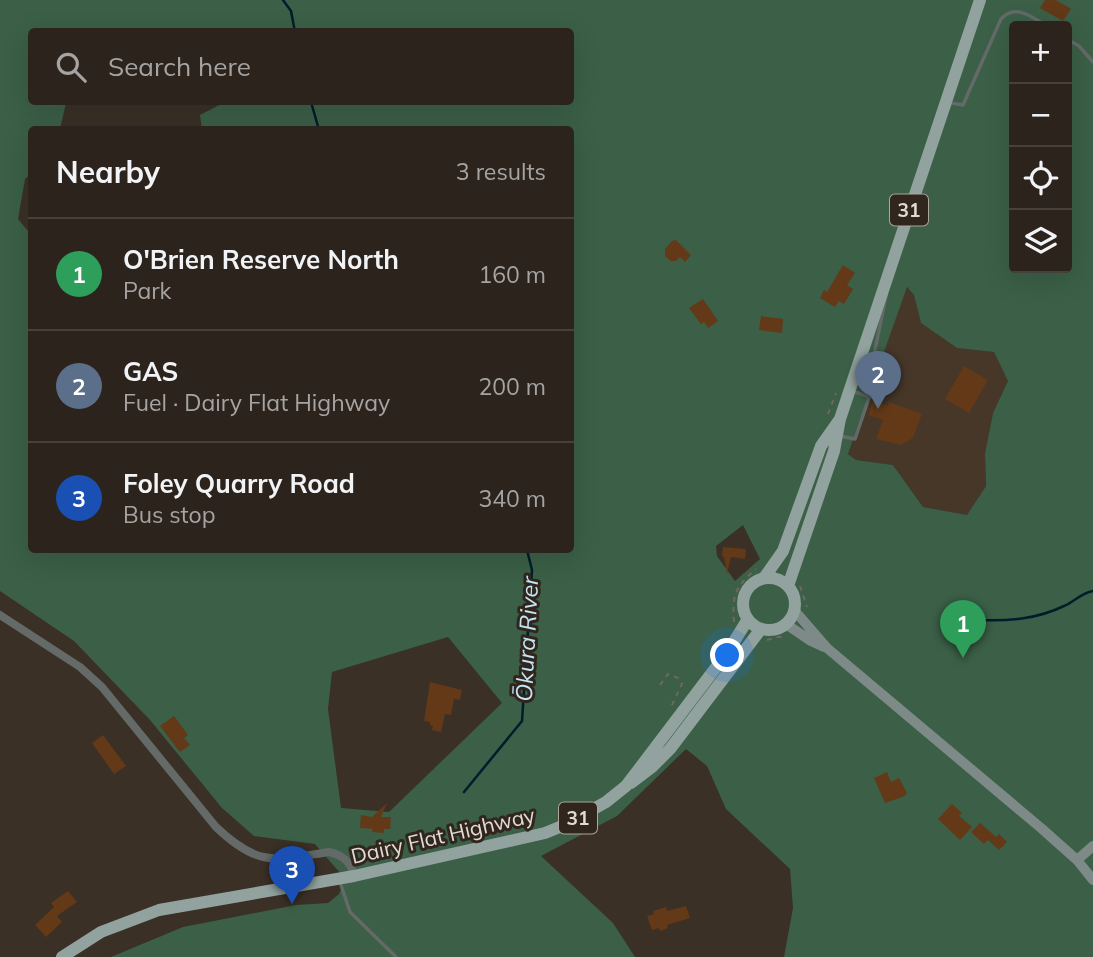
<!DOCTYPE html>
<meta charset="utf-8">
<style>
:root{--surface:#2c241c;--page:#342c25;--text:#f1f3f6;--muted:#a6a4a3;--line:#48413b;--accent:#1a73e8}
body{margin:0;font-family:Mulish,sans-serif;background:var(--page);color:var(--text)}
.controls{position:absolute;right:21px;top:21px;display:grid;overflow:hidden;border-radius:7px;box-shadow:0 7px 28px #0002}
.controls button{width:63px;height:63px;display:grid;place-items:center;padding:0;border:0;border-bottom:2px solid var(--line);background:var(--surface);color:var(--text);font:35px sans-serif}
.you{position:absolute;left:728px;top:656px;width:24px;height:24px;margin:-18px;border:5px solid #fff;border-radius:50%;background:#1a73e8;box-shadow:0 0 0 10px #1a73e833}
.badge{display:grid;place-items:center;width:46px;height:46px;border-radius:50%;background:var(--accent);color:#fff;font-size:23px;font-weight:700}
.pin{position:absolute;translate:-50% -58px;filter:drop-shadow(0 2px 4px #0008)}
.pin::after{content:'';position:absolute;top:37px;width:24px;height:21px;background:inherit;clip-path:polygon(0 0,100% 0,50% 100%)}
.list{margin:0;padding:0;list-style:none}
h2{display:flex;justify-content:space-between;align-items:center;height:91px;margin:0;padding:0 28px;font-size:30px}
h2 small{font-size:23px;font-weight:400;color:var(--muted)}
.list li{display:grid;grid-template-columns:46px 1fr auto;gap:21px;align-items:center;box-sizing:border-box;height:112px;padding:0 28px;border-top:2px solid var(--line)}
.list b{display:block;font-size:26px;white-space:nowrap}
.list p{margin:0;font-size:23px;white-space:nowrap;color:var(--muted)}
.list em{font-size:23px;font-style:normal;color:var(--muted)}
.icon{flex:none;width:38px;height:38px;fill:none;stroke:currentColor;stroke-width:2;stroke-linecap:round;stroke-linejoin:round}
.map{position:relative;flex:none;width:1093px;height:957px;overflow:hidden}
.search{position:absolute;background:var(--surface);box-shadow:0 7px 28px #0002;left:28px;top:28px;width:546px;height:77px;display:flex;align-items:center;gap:18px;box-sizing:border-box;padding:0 24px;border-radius:7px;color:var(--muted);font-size:26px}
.panel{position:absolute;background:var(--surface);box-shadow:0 7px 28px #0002;left:28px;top:126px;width:546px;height:427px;border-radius:7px}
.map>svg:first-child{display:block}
.built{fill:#463729}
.green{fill:#3b5f47;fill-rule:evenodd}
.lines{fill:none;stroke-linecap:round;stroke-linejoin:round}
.stream{stroke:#001d2b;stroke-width:2.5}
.building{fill:#633918}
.path{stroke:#70675f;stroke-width:2;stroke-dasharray:5 5;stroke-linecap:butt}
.lane{stroke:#636a68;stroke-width:3.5}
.street{stroke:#636a68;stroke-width:8}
.secondary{stroke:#7d8a87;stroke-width:10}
.primary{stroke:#92a29e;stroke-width:12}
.labels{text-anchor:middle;stroke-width:6;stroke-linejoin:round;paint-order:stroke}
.shield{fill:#30261d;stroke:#ada59e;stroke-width:2}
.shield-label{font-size:19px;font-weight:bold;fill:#e2dbd5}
.street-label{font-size:21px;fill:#e2dbd5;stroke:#30261d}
.water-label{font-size:23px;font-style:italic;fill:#c4e5f6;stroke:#30261d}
</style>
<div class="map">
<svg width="1093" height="957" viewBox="0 0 1093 957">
<rect width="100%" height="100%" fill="#3a3026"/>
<path class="built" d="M906,286L914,295L921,323L957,348L994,352L1008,381L993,413L985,453L986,486L967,515L923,507L893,465L856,460L848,454Z"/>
<path class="green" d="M0,0H1093V957H784L793,908L790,869L726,809L707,766L686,749L617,816L541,856L613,923L635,957H111L183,927L296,905L328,903L339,894L342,887L341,874L315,844L254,836L222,808L150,720L74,641L0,591ZM1014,26H1067V268H1014ZM32,32H570V102H225L200,115L202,130H570V550H32V236L18,219L25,179L32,173V130L60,129L66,103L82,102H32ZM907,287L914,295L921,323L957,348L994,352L1008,381L993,413L985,453L986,486L967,515L923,507L893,465L856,460L848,454ZM743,525L760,559L735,581L717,556L716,546ZM448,637L502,703L389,812L341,808L328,709L332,672Z"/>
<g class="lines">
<path class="stream" d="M283,0L291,11L295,32
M311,102L319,130
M981,620C1010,621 1037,619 1064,606C1074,602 1081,593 1093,591
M464,792L522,721L532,570L527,550"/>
</g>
<path class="building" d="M1045,0H1056L1071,9L1063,21L1040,8Z
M676,240L691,255L685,262L680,257L676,261H671L665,256V249L672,241Z
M843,265L855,273L847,285L853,289L844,304L839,301L835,307L820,298L824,290L827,292Z
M703,299L718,321L708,328L704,322L701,324L689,308Z
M761,316L783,319L782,333L759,330Z
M964,366L988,380L969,413L945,399Z
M873,400L888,406L889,402L922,414L913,438L901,445L876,439L883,420L868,415Z
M723,547L746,549L745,559L731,557L727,574L724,557L722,556Z
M430,682L462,690L460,700L454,699L451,715L445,714L441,732L432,730L433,726L430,725V722L424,721Z
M174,716L188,735L184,738L190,745L180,752L160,726Z
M103,735L126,766L114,774L92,743Z
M887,772L891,782L899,778L907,793L905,796L885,803L874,778Z
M387,803L381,817H391L390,829H384V833L372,832L373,829L360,828L361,815L372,817Z
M952,804L962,813L959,816L972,827L960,840L938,819Z
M980,823L996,837L999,834L1007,842L999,850L988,840L984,844L971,832Z
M68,891L77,902L57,916L62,922L46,937L35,925L54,907L51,903Z
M686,906L690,918L667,925L668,928L660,931L659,928L652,930L647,916L654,914L653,911L666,907L667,911Z"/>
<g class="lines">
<path class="path" d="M828,414L836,393
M800,586L807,607
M734,622C732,595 735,587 756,569
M767,640L777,637H786
M660,685L668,674L678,678L682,684L670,709"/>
<path class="lane" d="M1067,39L1079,46L1093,62
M951,103L963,105L1001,19C1015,3 1032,17 1047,26
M852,391L870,397
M840,436L855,439L874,383L872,365L886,296
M340,882L350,912L396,957"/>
<path class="street" d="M0,615L80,667L102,687L216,827C259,868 275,860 329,852C343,855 351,862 354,876"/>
<path class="secondary" d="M794,610L827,648L1041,828L1077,860L1093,880
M786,624L811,641L824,647
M1077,860L1093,846"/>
<path class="primary" d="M764,578L783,551L821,446L840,419L980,0
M743 604a26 26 0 1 1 52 0a26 26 0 1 1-52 0Z
M788,586L834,451L840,419
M631,783L652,767L670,749L761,629
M62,957L101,932L159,910L354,876L545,833L567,824L606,802L626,786L727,653L748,619"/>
</g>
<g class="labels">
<g class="shield">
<rect x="890" y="194.5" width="38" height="31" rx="5"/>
<rect x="559" y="802.5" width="38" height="31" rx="5"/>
</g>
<g class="shield-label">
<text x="909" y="217">31</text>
<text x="578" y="825">31</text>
</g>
<g class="street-label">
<text transform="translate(443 836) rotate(-13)" y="7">Dairy Flat Highway</text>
</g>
<g class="water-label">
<text transform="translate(527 639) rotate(-87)" y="8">Ōkura River</text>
</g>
</g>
</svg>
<div class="controls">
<button>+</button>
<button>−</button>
<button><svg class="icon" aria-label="locate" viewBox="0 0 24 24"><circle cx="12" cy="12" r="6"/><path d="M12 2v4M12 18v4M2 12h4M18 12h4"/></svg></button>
<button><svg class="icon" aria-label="layers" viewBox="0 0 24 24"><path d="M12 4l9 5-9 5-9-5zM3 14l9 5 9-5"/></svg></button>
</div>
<div class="you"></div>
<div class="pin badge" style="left:963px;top:658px;background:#2e9e5b">1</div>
<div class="pin badge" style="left:878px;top:409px;background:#5c6f8a">2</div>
<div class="pin badge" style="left:292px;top:904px;background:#1a4fb4">3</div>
<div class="search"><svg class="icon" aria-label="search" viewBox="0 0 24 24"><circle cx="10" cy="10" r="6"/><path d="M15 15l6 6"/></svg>Search here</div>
<section class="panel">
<h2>Nearby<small>3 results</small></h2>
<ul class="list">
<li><span class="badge" style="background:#2e9e5b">1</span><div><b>O'Brien Reserve North</b><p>Park</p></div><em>160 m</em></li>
<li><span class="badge" style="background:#5c6f8a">2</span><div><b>GAS</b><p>Fuel · Dairy Flat Highway</p></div><em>200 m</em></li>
<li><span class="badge" style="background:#1a4fb4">3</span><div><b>Foley Quarry Road</b><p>Bus stop</p></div><em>340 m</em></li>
</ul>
</section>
</div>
